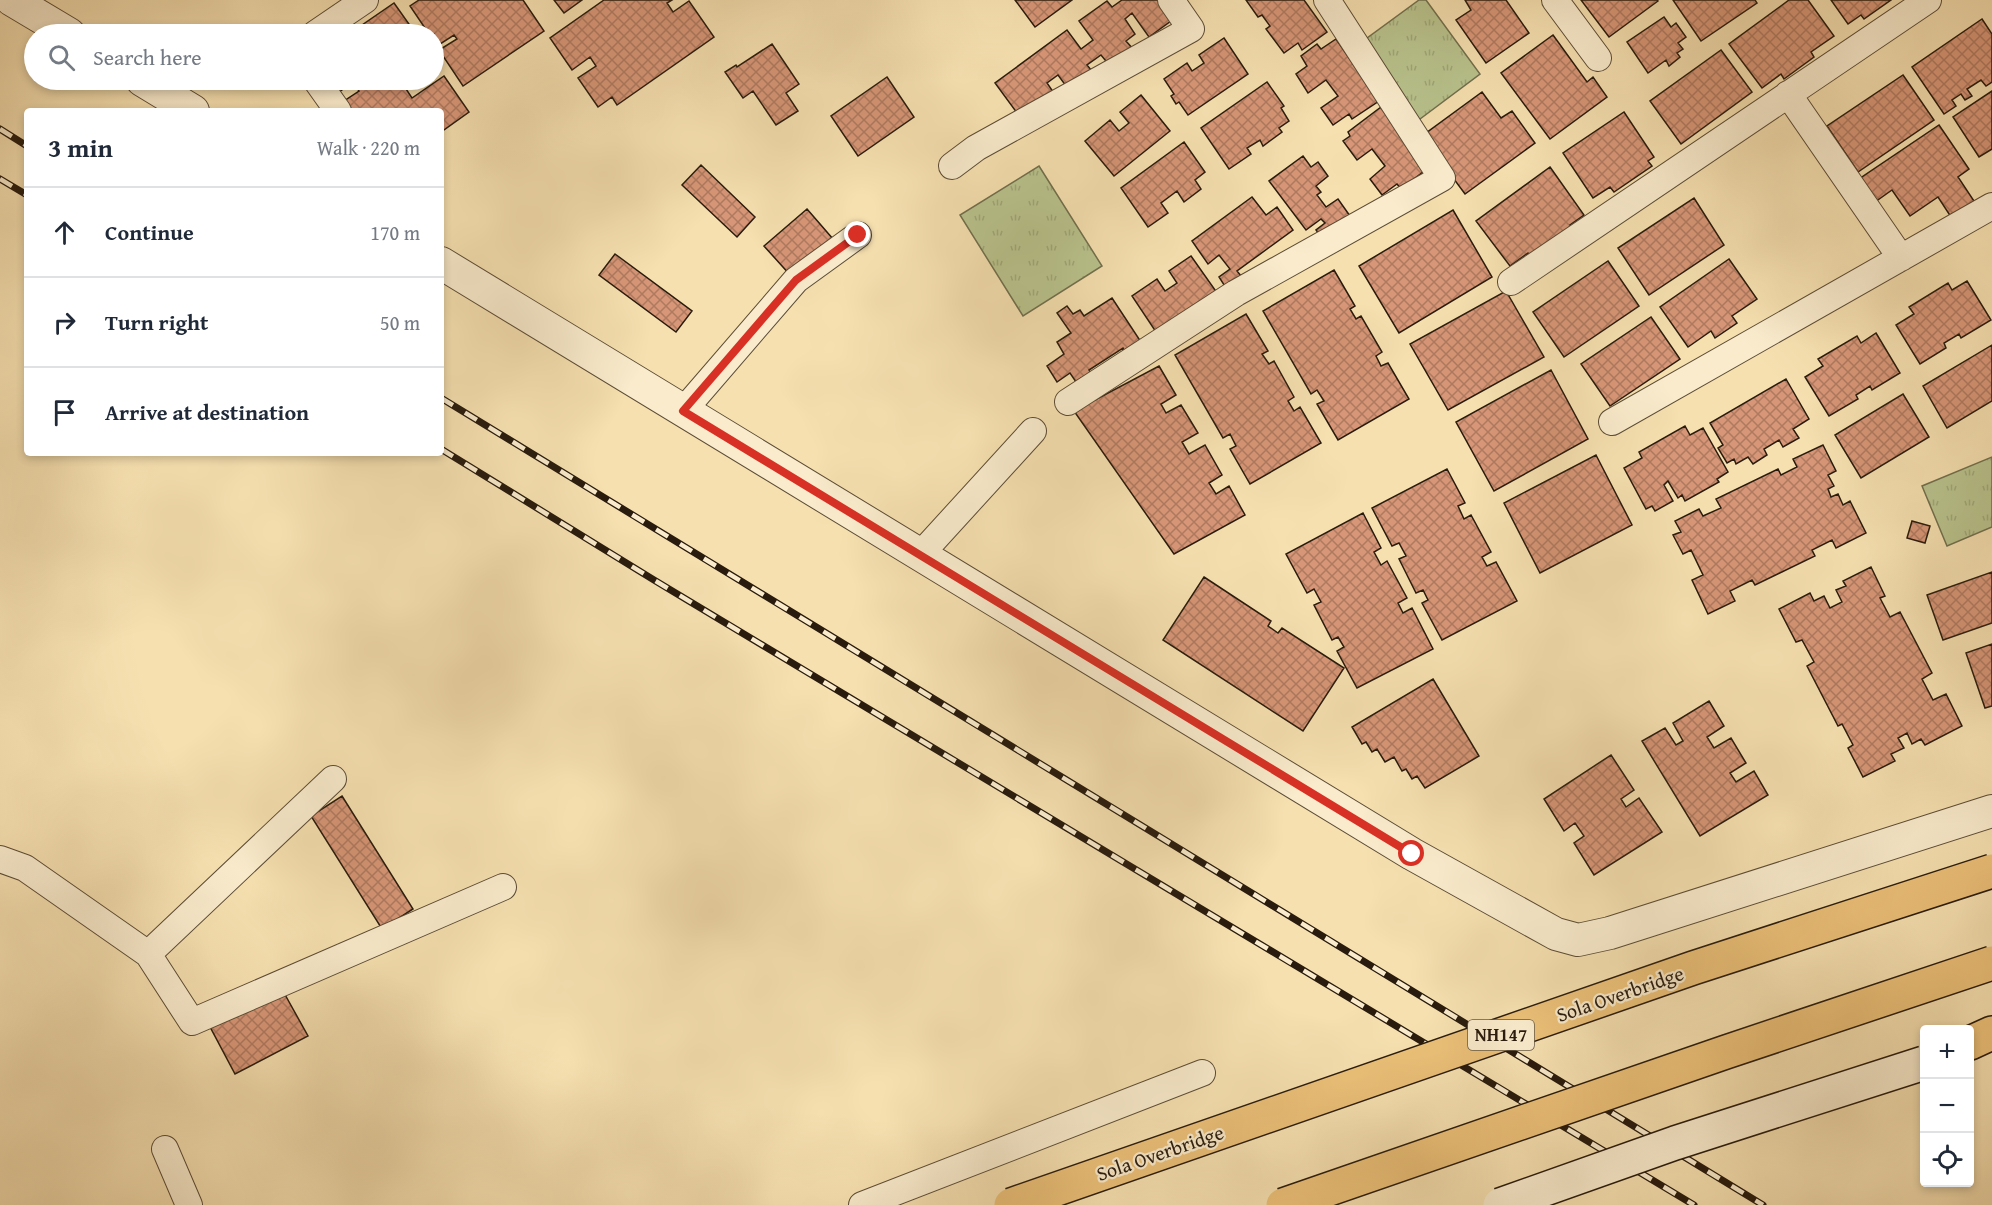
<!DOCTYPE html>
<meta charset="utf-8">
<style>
:root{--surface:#fff;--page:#f2f2f3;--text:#1f2937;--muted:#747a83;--line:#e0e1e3}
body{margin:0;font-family:"Gentium Book Plus",serif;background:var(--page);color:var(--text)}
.controls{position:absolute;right:18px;bottom:18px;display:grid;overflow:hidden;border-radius:6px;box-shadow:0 3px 9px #0003}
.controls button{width:54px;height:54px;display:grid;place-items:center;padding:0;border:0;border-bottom:2px solid var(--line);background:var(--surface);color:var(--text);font:30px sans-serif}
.stop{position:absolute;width:18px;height:18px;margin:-14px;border:4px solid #d93025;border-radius:50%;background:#fff}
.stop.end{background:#d93025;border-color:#fff;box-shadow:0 2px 6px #0008}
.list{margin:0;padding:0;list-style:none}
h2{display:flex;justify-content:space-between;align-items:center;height:78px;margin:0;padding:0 24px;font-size:26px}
h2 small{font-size:20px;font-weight:400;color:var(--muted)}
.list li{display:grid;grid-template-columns:39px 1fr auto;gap:18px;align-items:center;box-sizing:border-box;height:90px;padding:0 24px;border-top:2px solid var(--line)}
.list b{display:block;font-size:22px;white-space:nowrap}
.list em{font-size:20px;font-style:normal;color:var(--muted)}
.icon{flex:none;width:33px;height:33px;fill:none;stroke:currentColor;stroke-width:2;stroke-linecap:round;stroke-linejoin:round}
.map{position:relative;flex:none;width:1992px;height:1205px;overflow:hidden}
.search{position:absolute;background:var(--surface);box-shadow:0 3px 9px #0003;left:24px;top:24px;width:420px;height:66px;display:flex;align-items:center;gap:15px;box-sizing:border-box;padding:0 21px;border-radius:33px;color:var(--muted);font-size:22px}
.panel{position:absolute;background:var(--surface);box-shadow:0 3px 9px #0003;left:24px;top:108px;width:420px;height:348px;border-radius:6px}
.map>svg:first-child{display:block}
.grass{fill:url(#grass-tufts);stroke:#716f4d;stroke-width:1.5}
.building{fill:url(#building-cross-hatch);stroke:#291b0d;stroke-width:1.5}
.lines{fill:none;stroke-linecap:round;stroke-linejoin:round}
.minor-casing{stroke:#5c4c36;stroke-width:28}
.tertiary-casing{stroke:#5c4c36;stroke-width:34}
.trunk-casing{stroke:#291b0d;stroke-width:36}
.minor{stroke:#f9ebcc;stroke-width:26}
.tertiary{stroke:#f9ebcc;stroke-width:32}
.trunk{stroke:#ebc078;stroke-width:33}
.rail-casing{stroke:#291b0d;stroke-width:7}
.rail{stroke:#f9ebcc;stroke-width:4.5;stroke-dasharray:14;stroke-linecap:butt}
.secondary-bridge-casing{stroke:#291b0d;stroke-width:36;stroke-linecap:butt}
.trunk-bridge-casing{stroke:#291b0d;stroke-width:36;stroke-linecap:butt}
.secondary-bridge{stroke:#f9ebcc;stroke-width:33}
.trunk-bridge{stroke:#ebc078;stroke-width:33}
.route{stroke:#d93025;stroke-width:8}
.labels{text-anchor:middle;stroke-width:4.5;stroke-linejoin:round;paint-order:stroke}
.shield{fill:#f9ebcc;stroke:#675946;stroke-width:1.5}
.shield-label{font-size:18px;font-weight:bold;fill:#291b0d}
.street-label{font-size:20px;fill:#291b0d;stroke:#f9ebcc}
</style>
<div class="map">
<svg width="1992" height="1205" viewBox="0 0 1992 1205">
<defs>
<pattern id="grass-tufts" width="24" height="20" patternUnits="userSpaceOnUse" patternTransform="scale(1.5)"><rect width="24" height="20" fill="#b9c38d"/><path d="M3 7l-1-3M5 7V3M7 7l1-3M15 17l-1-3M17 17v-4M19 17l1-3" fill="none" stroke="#9fa778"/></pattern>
<pattern id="building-cross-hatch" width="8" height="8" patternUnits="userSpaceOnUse" patternTransform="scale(1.5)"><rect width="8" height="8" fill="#d79677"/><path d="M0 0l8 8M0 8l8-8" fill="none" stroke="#ae7a60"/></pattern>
</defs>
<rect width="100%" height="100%" fill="#f6e0b0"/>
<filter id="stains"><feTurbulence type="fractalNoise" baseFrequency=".00333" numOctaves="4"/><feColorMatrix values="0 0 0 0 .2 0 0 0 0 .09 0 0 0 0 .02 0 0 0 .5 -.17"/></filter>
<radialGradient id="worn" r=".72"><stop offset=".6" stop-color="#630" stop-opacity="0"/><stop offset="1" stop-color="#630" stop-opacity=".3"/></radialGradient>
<path class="grass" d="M1419,0H1426L1480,74L1416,122L1359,44Z
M1039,166L1102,266L1023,316L960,215Z
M1992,457V527L1947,546L1922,486Z"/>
<path class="building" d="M419,0H523L544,31L463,86L439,50L457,39L454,35L437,46L434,42V34H429L410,6Z
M554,0H582L564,13Z
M604,0H672L667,3L673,12L689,1L714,37L617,105L612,97L598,107L578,78L596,66L590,57L572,70L550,38Z
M1015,0H1072L1035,27Z
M1122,0H1162L1175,18L1149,37L1132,13L1125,19L1135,34L1126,41L1133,49L1110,66L1101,55L1087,65L1096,76L1072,94L1058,75L1047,83L1062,105L1023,121L995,83L1067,30L1081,49L1093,40L1079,21L1107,1L1112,7Z
M1246,0H1304L1327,32L1302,50L1298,43L1284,53L1266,29L1270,26L1262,15L1258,17Z
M1465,0H1506L1529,33L1486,63L1456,20L1471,10Z
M1581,0H1657L1658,1L1609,37Z
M1673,0H1755L1757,3L1701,41Z
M1789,0H1808L1834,36L1811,52L1814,57L1784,79L1781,74L1762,88L1729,44Z
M1831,0H1891L1864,19L1861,15L1848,24Z
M394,3L416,34H349Z
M1664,17L1671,27L1676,23L1686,37L1678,43L1683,49L1677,53L1680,57L1669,66L1666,60L1648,73L1627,42Z
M1982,19L1992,34V82L1986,86L1981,80L1967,89L1972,96L1965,100L1961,94L1952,100L1956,106L1944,114L1912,67Z
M1553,35L1587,82L1593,77L1607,97L1550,139L1501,73Z
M1224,38L1248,74L1188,115L1179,102L1176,104L1171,96L1174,94L1164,79L1187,63L1192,71L1204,63L1199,55Z
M1336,39L1379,101L1352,119L1349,114L1333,125L1321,108L1338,96L1326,80L1308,93L1296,74L1307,66L1301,56L1317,44L1321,49Z
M772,44L799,84L786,93L798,111L776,125L753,91L743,98L725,72L736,65L737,67Z
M1721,50L1752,92L1681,144L1650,101Z
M1903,75L1934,120L1858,172L1827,126Z
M444,76L469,112L441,132V111H346L341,103L359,91L353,82L335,95L324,80H420L406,89L412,98Z
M887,77L914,117L858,156L831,116Z
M1267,82L1284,106L1281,108L1289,121L1279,128L1282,132L1263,146L1260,140L1247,148L1251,154L1229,169L1201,128Z
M1992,91V149L1979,157L1953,117Z
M1482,92L1501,118L1512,111L1535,143L1465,194L1422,136Z
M1141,95L1170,131L1114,176L1085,141L1110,120L1119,131L1129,123L1120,112Z
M1381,107L1428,168L1401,189L1397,184L1382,195L1370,179L1385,166L1372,149L1357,160L1343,141L1350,136L1348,132Z
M1624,112L1654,157L1648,161L1652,166L1614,192L1610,187L1593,198L1563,153Z
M1939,125L1969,169L1958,177L1974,201L1951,217L1938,197L1910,216L1892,190L1875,202L1859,179Z
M1184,142L1205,172L1195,180L1201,189L1184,202L1177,191L1161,203L1168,213L1148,227L1121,188Z
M1303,156L1311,167L1318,162L1328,176L1316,186L1321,192L1317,195L1326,207L1338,199L1350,216L1324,241L1316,230L1325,223L1321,219L1306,230L1269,181Z
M701,165L755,217L737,237L682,185Z
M1550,167L1584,215L1570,225L1572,229L1531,258L1528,253L1510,266L1476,221Z
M1252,197L1266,215L1277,207L1293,230L1237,271L1241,276L1226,288L1219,277L1230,269L1219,255L1208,264L1192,241Z
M1694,198L1724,245L1649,295L1618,248Z
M807,209L833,239L791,276L764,246Z
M1453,210L1492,277L1399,333L1359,266Z
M615,254L692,311L676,332L599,275Z
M1191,256L1220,297L1160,338L1132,296L1157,279L1165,291L1177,283L1169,271Z
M1729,259L1757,299L1732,316L1737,323L1715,338L1711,331L1688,347L1660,307Z
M1608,261L1639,306L1564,357L1533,312Z
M1334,270L1355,306L1350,309L1356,319L1361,316L1382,352L1376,356L1381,366L1388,363L1409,399L1338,440L1317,404L1324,401L1317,390L1311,394L1263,311Z
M1967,281L1991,320L1961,338L1959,334L1944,343L1946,348L1920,364L1896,325L1914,314L1909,307L1948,283L1952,290Z
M1506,291L1544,357L1448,410L1410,344Z
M1112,298L1141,342L1125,352L1123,348L1089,370L1094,377L1084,383L1081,378L1076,382L1070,373L1057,382L1047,366L1064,354L1057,342L1071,333L1057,313L1067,306L1073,314L1080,310L1084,316Z
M1246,314L1268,351L1262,354L1269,364L1274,361L1294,397L1288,401L1294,411L1300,407L1321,443L1250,484L1230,449L1236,446L1230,434L1223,438L1175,355Z
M1651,317L1680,359L1610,406L1581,364Z
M1876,333L1900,373L1872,390L1870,386L1856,395L1858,399L1829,416L1805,377L1823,366L1818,359L1857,336L1861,343Z
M1992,345V401L1947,428L1923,386Z
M1159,366L1176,395L1161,404L1166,413L1181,405L1198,433L1182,442L1189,454L1205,445L1222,475L1209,483L1216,494L1229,486L1245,515L1174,554L1074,411Z
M1551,370L1588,439L1494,491L1456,422Z
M1786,379L1809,419L1793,429L1799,438L1783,447L1779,440L1764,449L1767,455L1753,464L1748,457L1736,464L1734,459L1727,463L1718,448L1723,445L1710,423Z
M1903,394L1929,437L1861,478L1835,435Z
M1685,426L1690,435L1703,428L1728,472L1717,479L1719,482L1685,501L1682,495L1678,498L1668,481L1664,485L1673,501L1655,511L1652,506L1646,509L1624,468L1642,458L1639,452Z
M1823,445L1836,471L1828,475L1834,486L1828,489L1831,497L1838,494L1843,505L1850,501L1866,533L1836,548L1832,540L1812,550L1815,556L1755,585L1752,580L1730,591L1735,601L1708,614L1692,580L1703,575L1691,550L1683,554L1673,535L1681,532L1675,521L1699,509L1703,516L1721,508L1716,499L1778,469L1781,475L1797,467L1793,459Z
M1596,455L1632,525L1540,573L1504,503Z
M1447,469L1465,503L1458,506L1464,519L1471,515L1491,552L1482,557L1487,566L1496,562L1517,601L1442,640L1422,603L1428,600L1423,590L1416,593L1399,559L1406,556L1399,543L1392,546L1372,508Z
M1363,513L1381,548L1374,552L1381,565L1387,561L1407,598L1398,603L1403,613L1412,608L1433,649L1357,688L1337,651L1344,647L1338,637L1332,640L1314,605L1321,602L1314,589L1307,593L1286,554Z
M1912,521L1930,526L1925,543L1907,538Z
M1871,567L1885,596L1880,598L1890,617L1900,612L1932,673L1922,679L1933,700L1946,694L1962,726L1925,745L1921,739L1912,744L1907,733L1898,738L1904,748L1891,754L1895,761L1863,777L1848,748L1853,745L1842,724L1838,726L1807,666L1814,662L1802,640L1796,642L1779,609L1810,593L1814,601L1824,596L1830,608L1842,602L1836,590L1846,586L1843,581Z
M1992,572V623L1943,640L1927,595Z
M1204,577L1271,621L1268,626L1278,633L1282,628L1344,668L1303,731L1163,640Z
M1992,644V706L1985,708L1966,653Z
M1433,679L1479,756L1425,788L1417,776L1412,779L1406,769L1402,771L1394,757L1385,762L1377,749L1372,752L1366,742L1362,744L1352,727Z
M1709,701L1724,726L1707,737L1714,748L1731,738L1746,763L1730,773L1736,782L1754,771L1768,795L1700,836L1642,741L1665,728L1676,745L1683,741L1673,723Z
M1611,755L1634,790L1621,799L1626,807L1639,798L1662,832L1594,875L1574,843L1584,836L1575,823L1564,831L1544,799Z
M342,796L413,909L382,929L311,816Z
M283,991L308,1036L235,1074L208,1023Z"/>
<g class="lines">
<defs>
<path id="minor" d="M1555,0L1598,58
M315,34L365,0
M316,80L338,111
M1788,94L1901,258
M952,166L976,148L1191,29L1171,0
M1511,282L1928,0
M1068,402L1236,293L1442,178L1327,0
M683,411L796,280L858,235
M1612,422L1992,206
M919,556L1033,431
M0,859L25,868L148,954L192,1022L503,887
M148,954L333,779
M165,1149L189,1205
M862,1205L1202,1073"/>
<path id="tertiary" d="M12,0L69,34
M142,80L193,111
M441,263L1412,854L1556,934L1578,940L1610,933L1992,811"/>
<path id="trunk" d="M1970,1043L1992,1033"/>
</defs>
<use href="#minor" class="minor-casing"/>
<use href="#tertiary" class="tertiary-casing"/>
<use href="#trunk" class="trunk-casing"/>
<use href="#minor" class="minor"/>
<use href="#tertiary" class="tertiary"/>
<use href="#trunk" class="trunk"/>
<defs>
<path id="rail" d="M0,129L27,146
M0,179L27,195
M441,398L1763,1205
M441,449L654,580L1694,1205"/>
</defs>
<use href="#rail" class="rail-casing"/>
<use href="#rail" class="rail"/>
<defs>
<path id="secondary-bridge" d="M1500,1205L1675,1143L1924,1063"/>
<path id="trunk-bridge" d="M1011,1205L1693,968L1992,871
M1283,1205L1726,1052L1992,963"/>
</defs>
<use href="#secondary-bridge" class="secondary-bridge-casing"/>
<use href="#trunk-bridge" class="trunk-bridge-casing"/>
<use href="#secondary-bridge" class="secondary-bridge"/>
<use href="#trunk-bridge" class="trunk-bridge"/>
</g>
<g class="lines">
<path class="route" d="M858,235L796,280L683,411L1412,854"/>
</g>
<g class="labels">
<rect class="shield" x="1468" y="1020" width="66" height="30" rx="4.5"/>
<g class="shield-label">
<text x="1501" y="1041">NH147</text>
</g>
<g class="street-label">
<text transform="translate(1620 994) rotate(-19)" y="7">Sola Overbridge</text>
<text transform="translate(1160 1153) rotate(-19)" y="7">Sola Overbridge</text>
</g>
</g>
<rect width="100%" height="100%" filter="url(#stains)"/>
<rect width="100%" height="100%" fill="url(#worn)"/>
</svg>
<div class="controls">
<button>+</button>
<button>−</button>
<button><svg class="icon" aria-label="locate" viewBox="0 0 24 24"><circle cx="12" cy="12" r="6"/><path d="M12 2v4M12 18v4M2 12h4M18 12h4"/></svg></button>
</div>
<div class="stop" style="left:1412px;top:854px"></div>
<div class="stop end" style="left:858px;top:235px"></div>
<div class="search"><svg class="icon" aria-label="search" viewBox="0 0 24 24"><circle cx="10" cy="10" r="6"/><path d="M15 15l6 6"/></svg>Search here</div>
<section class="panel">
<h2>3 min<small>Walk · 220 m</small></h2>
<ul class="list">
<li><svg class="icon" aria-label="ahead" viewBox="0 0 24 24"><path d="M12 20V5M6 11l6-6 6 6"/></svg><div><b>Continue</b></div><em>170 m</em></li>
<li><svg class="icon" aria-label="right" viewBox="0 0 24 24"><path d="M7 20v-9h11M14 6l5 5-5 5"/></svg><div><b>Turn right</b></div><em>50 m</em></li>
<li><svg class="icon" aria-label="arrive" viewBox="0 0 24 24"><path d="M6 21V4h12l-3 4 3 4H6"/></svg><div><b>Arrive at destination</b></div></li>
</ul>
</section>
</div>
